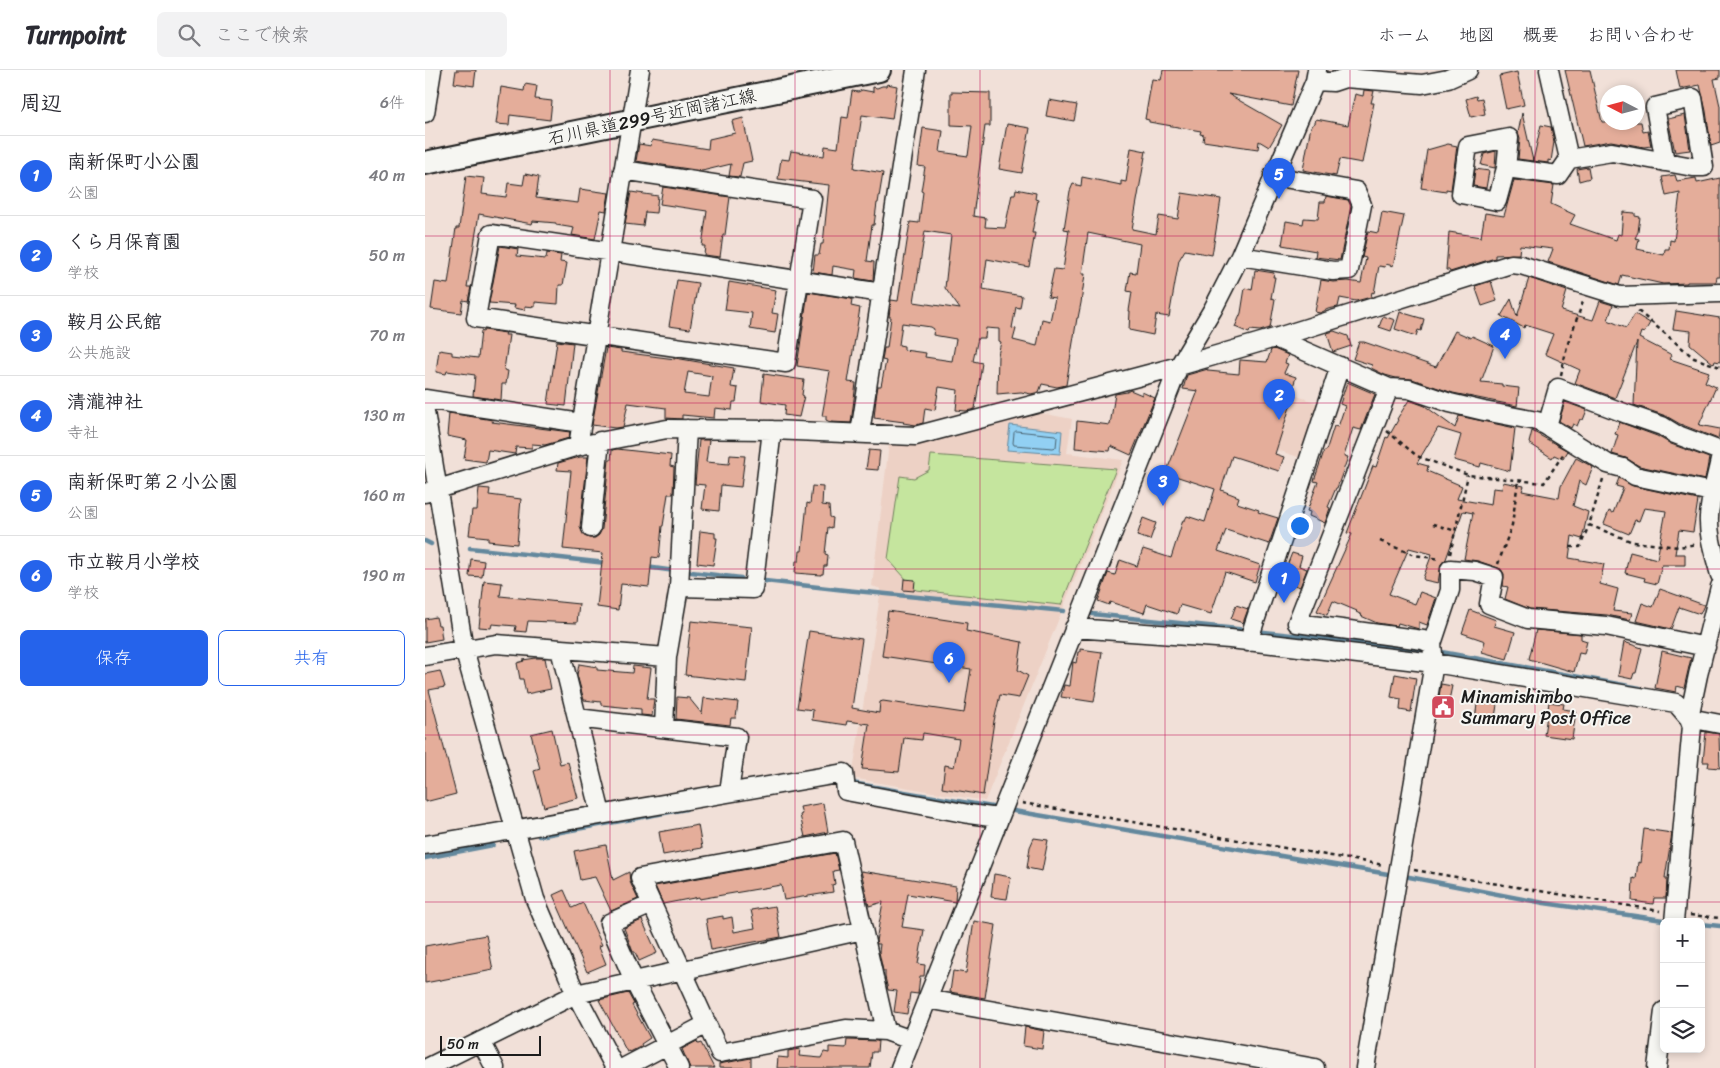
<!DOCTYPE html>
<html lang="ja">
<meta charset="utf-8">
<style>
:root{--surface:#fff;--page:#f2f2f3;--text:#2b2b33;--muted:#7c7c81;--line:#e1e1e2;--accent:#2563eb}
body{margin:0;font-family:Sriracha,"Klee One",sans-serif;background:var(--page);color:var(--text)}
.controls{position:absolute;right:15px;bottom:15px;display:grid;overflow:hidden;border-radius:8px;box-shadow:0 2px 8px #0003}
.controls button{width:45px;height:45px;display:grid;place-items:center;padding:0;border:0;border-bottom:1px solid var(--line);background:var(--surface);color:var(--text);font:25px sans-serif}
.compass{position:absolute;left:1175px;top:15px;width:45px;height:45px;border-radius:50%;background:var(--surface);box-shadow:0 2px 8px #0003;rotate:276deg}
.scale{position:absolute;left:15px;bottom:12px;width:101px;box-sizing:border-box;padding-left:5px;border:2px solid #1c1c1c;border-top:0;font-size:14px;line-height:18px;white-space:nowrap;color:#1c1c1c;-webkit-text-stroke:4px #f6f6f2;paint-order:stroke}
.you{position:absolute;left:874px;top:455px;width:18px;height:18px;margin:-12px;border:4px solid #fff;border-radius:50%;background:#1a73e8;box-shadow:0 0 0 8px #1a73e833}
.badge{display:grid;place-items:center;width:32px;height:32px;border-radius:50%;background:var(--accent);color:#fff;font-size:16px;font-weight:700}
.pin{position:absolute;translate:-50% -41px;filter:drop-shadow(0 1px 2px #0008)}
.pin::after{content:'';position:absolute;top:26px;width:18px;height:15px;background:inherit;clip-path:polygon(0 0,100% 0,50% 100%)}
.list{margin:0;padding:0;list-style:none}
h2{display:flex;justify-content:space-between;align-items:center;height:65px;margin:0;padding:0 20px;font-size:21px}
h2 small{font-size:16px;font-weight:400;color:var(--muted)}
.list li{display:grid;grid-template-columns:32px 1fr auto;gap:15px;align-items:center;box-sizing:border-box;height:80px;padding:0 20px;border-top:1px solid var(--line)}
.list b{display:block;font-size:19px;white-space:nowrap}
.list p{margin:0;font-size:16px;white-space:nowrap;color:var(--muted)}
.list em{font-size:16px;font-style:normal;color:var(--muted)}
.actions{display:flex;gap:10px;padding:15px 20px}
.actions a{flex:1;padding:11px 0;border:1px solid var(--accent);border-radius:8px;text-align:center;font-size:18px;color:var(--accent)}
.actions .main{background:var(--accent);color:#fff}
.icon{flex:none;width:28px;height:28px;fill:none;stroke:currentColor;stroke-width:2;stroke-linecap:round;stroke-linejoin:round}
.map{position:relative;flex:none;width:1295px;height:998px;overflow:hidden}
header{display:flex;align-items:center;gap:30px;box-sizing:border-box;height:70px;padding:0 25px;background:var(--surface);border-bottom:1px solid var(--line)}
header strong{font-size:24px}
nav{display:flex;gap:28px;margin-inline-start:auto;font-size:18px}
.search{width:350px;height:45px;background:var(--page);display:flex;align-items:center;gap:12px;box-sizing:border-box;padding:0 18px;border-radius:8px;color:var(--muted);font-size:19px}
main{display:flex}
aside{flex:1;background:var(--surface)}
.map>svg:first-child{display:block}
.built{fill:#edd1c5}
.green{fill:#c5e59e;stroke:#70805d}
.water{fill:#92d0f3;stroke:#63889d}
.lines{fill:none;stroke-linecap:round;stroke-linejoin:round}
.shore{stroke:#4b6472;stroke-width:1}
.stream{stroke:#63889d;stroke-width:4.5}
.building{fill:#e4ad9a;stroke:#1c1c1c;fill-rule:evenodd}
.minor-casing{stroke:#1c1c1c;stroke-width:21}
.major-casing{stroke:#1c1c1c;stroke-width:26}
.path{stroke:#1c1c1c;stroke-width:2.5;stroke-dasharray:4 4;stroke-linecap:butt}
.minor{stroke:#f6f6f2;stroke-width:18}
.major{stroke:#f6f6f2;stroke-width:22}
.grid{fill:none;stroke:#c2185b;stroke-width:1;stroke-opacity:0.55}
.labels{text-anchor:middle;stroke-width:4;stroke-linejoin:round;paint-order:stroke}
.street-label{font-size:18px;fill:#1c1c1c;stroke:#f6f6f2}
.poi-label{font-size:18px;fill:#1c1c1c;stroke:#f6f6f2;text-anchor:start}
</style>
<header>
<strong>Turnpoint</strong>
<div class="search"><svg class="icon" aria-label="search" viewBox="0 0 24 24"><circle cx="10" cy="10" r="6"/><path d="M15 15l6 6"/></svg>ここで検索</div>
<nav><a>ホーム</a><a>地図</a><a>概要</a><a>お問い合わせ</a></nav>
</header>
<main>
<aside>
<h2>周辺<small>6件</small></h2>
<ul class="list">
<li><span class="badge">1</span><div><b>南新保町小公園</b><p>公園</p></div><em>40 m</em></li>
<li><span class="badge">2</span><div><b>くら月保育園</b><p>学校</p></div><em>50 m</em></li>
<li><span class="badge">3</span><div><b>鞍月公民館</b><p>公共施設</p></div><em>70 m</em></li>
<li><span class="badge">4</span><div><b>清瀧神社</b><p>寺社</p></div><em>130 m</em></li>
<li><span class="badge">5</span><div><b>南新保町第２小公園</b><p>公園</p></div><em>160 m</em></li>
<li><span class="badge">6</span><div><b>市立鞍月小学校</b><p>学校</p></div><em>190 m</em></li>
</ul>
<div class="actions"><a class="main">保存</a><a>共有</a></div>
</aside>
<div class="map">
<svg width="1295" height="998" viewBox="0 0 1295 998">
<rect width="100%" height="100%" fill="#f1e0d8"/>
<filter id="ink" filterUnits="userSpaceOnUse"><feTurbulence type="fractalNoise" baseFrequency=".02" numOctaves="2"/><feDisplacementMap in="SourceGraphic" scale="10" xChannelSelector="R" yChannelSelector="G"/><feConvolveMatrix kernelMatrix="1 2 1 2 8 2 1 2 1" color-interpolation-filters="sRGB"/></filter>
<g filter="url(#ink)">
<path class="built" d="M833,311L894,334L876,388L814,367Z
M605,341L647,349L642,383L698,390L560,731L427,708L456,519L447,516L464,374L490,376Z"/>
<path class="green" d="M506,385L691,399L636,535L491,520L463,489L475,406L489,408L504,400Z"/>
<path class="water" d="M585,355L637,361L635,384L582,380Z"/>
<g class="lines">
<path class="shore" d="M591,361L630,365L632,367L631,377L628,378L589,375L588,373L589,363Z"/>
<path class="stream" d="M0,471L6,474
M45,478L181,493
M221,497L250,501
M258,501L316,508
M340,511L420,520L639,541
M667,544L822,560
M830,561L1004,580
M1011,581L1215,618
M427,713L567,737
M589,741L969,805
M114,766L261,739
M0,788L68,775
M979,806L1119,833L1245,851
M1276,854L1295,856"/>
</g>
<path class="building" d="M31,0H51L49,16L29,13Z
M738,0H873L866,36L803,24L857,55L844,77L834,71L833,79L778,71L779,65L775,64L776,61L724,52V50L720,49L727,9L736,10Z
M1140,0H1165L1177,52H1216L1218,62L1223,61L1226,76L1219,77L1186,71L1158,76Z
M1251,0H1295V8L1289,9L1295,36V73L1286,76L1281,41L1275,15L1255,19Z
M1092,2L1099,35L1081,39L1074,6Z
M100,14L112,16L110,29L127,31L125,50L85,45L84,55L71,54L76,17L99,21Z
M462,14L472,16L467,49L437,45L429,98L458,103L453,133H452L449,155H447L442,191L449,192L448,211L430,208L431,200L408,196L407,205L388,202L390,185H394L396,174H398L404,115L353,109L356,89L364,90L366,81L399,86L400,76L413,78L417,47L423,48L427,21L433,22L437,20L448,22V17L452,18L457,16H461Z
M939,20L949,21L946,33H949L937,93L915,89L911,106L878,100L886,56L890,53L891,49L923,55L930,24L938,26Z
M526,22L565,23V56H560L548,146L561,148L560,157L580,158L587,124H590L591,119L611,123L610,129L613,130L607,163H610L604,197L562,189L558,219L597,226L595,238L591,237L587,258L591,259L588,270L612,276L617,249L625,251L630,228L623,227L629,199L638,200L644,160L639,159L645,121L648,114L656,116L657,107L696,115V111L701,112L706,78L721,81L707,159L731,164L734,146L753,149L757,123L796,129L794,142L787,185L760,180L754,190L744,247L731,245L728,265L704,260L705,241H704L707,222L702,221L705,202L711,203L715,174L663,163L657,204H660L656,233L653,248H652L641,315L632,317L617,314L614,322L606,324L596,322L572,324L573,285L576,272L574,271V259L561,258L560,268H553L548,291L557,293L550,339L541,341L531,340L533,320L514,317L510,340L500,338L498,353L491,355L478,353L479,352L449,348L451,328L453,316H456L461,291L457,290L459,278H462L466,247H464L466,230L473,231L485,152L494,153L498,122L496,121L500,97L493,96L498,58L518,61L515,82L543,86L547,56L526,55ZM500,161L526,165L520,218L535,239L489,232ZM477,253L506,257L509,259L508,265L531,269L527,291L500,287L501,283L479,280V276L474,275Z
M1051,26L1052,29L1057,28L1060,44L1046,47L1041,29Z
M624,30L652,35L649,51L621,46Z
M1097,43L1108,91L1116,55L1126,57L1129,72L1126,91L1123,90V93L1093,89L1095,69L1093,63Z
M1260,45L1265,80L1250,82L1243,49Z
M318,48L327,91L318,93L315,107L304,106L306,94L277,101L211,91L214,74L226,76L227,70L283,79L284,69L310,63L307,51Z
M582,54L605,58L597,103L574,99Z
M1023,74L1032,76L1026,120L1021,119V122L996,118L1002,80Z
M1071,81L1070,98L1056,95L1059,84Z
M1163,97L1165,108L1154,111L1152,99Z
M1050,99L1064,101L1061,118L1048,116Z
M100,104L114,107L111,128L153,133L155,119L184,123L181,141L176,140L170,169L147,165L149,158L131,155V153L108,151L107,154L54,144L42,217H46L43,231L38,230L36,243L6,239L10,212L23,214L31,158H34L41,106L59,108L57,124L81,127L83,113L98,115Z
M1250,105L1252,111L1271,108L1272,113L1295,108V207H1292L1291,212H1262V213L1238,214L1197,205L1194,215L1123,192L1128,179L1095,175L1094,184L1070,185V188L1025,202L1024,200H1021L1024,162L1056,167L1060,143L1079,146L1089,110L1129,115L1126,134L1150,145L1145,154L1191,170L1193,164L1196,165L1198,142L1210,143V146L1215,147L1213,162L1210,168L1214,169L1212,179L1239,185L1240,179H1244L1245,170L1249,171L1255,123L1241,126L1237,107Z
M238,117L305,127L300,165H298L295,187L279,185L280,176H277L282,141L235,134Z
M206,122L233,126L231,143L220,142L218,156L200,154Z
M901,126L923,130L926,136L915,190L890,187L891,181L857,175L861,151L878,154L879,148L893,149L895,132H900Z
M957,142L979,146L968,196L961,194L960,197L954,196L949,223L947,222L946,227L931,231L915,228L913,237L903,239L895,243L890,242L896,210L908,212L923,211L936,213L941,188L937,187L943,161L953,163Z
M75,176L93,179L92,186L121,189L122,183L136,185L135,192L142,193L138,215H134L133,234L110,232V237L100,236V240L89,238L90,235L64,233Z
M830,200L849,203L848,207H850L846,228L850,229L845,258L835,261L825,260L824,263L810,257L816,243L820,218L827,220Z
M1104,208L1142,221L1136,241L1168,250L1175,231L1188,235L1183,250L1201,258L1210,244L1225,253L1219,263L1216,262L1214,268L1247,285L1245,289L1284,302L1280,312L1291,317L1274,355L1295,359L1293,369L1255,354L1241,346L1209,335L1212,272L1190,328L1150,313L1155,300L1120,284L1128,264L1100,255L1099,258L1076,246L1086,229L1092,247Z
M252,210L273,213L265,259L244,256Z
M1066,211L1072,231L1057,236L1050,216Z
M304,212L351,220L347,243L353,244L350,263L325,259L327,243L300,240Z
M383,222L427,229L426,236L435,238L423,312L431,313L426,353L405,352L401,350V346H397L405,301L372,296Z
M1251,241L1295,248V292L1290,291L1289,294L1265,274L1266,261L1248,259Z
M975,242L999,249L996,261L993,260L991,266L970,259Z
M958,246L970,250L966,261L954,257Z
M59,260L81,263L80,265H84L79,300L83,301L81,314H77L76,330L48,326L50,305L22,301L21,304L11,302L14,280L27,282V285L53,288L56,261L58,262Z
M909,261L923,266L926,276L908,282L902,263Z
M1030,261L1046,268L1047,266L1069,276L1056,312L1077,314V316L1094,318L1092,336L1028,323L987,309L971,308L960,305L946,298L947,295L928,289L934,272H939L1011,297Z
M132,271L148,273L141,336L123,334Z
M181,278L196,280V282L250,289V288L309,298L306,317L313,318L311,332H308L307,340L290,338L289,348L257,345V349L241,348V338L203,333L198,357L190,358L167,355ZM263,302L287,306L284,327L259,324Z
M849,279L863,285L860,293L863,294L859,303L871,307L867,320L870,321L850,384L859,387L854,401L807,386L796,420L814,427L812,433L834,440L833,442L853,448L844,474L801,460L793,481L835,495L830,512L800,502L786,544L755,535L752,544L722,534L719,543L685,532L684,535L673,531L683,503L690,505L695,490L712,496L718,479L746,488L758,450H760L762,446L780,452L790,419L741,403L773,321L758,319L762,305L783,299V301L814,304L815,290L842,292L846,280Z
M339,304L379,310L377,325L379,326L374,347L359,345L360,335L336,331Z
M922,312L950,324L936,360L928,358L919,386L923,387L912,418H911L903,437L905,438L900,453L884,446L885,442L882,441L893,412L889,411L899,381H901L909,356L913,357L920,336L915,334Z
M705,320L717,325V322L730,328L706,385L686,376L685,381L650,378L652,351L685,355L690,324L702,322Z
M984,330L1000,336L1030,358L1034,346L1090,358L1085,401L1056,393L1055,397L1029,390L1036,365L1013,358L992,393L1003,396L1002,401L1037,416L1032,429L1066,435L1068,418L1077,419L1078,412L1099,416L1097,421L1134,428L1136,416L1151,388L1168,397L1161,415L1154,411L1148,436L1163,442L1157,469L1147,466L1144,488L1179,494L1175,514L1193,519L1188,541L1207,543L1205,550L1182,545L1105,539L1080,529L1083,517L1078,516L1079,504L1076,499L1053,491L1039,489L1048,443L1038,441L1021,489L1016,494L1013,513L999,510L998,508L1007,484L984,478L964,524L990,534L995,522L1011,528L1002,555L994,552V559L973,553L972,556L952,553L936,546L937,545L931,542L932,541L908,531L902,545L892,541L927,464L922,463L948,396L951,397L961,367L963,368L973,350L972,349Z
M1140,332L1162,340L1158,350L1155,349L1152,356L1148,354L1146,358L1134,351Z
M24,343L68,350L67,352L145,362L144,368L120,375L107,374V378L91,377L90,384L63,380L61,392L39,389L42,370L22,366Z
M1194,352L1232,366L1246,374L1284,388L1280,410L1214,396L1201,388L1187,384L1193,365L1190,364Z
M1107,361L1143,381L1138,389L1129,385L1127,388L1104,373Z
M274,370H284L281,392L304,394L305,385L320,386L316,417L296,415L294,441L277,439L280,415L270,414Z
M192,379L246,385L245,396L249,397L248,424H243L238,456H237L234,488L227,487L224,517L196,514L193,540L172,537L178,483L138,479L146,401L132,400L133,393L155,387H163L155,457L159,466L164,468H170L174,465L177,459L184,390H186L187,380Z
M444,380L455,381L453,400L441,399Z
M1194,408L1208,416L1273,430L1268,462L1254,460L1250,484H1260V495H1237L1232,514L1219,511L1220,508L1200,503L1205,482L1232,489L1241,441L1219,438L1214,451L1210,450L1204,464L1179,454L1184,441L1188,443L1198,418L1191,416Z
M387,416L398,417L397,435L404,436L405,447L408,448L407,458L403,457L400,484L403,485L402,496H399L398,504H396V505L370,503L371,491H374L375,481H377L382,433L385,434Z
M54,418L65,419L64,425L96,429L92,474L63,471V467L44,465L47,440H52Z
M718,448L731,453L725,470L712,466Z
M275,461L290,463V468H292L288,495L272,493Z
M867,483L877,486L874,496L882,499L875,517L856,510Z
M46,489L59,491L57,507L44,506Z
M479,509L490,510L489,521L478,520Z
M59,511L77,513L75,526L154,534L152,553L103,551L101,562L90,561L91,556L67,554L66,558L54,557Z
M1235,519L1279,535L1275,544L1254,537L1246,559L1211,551L1217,533L1228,537Z
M811,535L823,539L818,553L806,549Z
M1045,540L1071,550L1069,556L1090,562L1082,589L1057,582L1060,571L1037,563Z
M463,541L542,553L541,561L597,572L593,600L603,606L594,628L575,625L569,651L558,725L517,718L520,695L529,697L534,669L498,663L497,670L479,668L474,702L437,699L444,654L422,651L421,655L387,650L388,640L372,638L384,561L437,569L427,638L454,643L455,632L458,631L539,643L546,599L457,586Z
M11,547L13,555H15L17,569L0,572V549Z
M266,551L327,557L321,612L260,605Z
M1111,560L1156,564V569L1162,571L1159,584L1154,583L1149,602L1104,589Z
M1199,572L1217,578L1211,603H1209L1207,609L1193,606Z
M655,579L677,582L669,632L636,627L639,615L645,616L648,592L651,593L653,582H655Z
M1237,581L1266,588L1259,618L1252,616L1251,622L1230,618Z
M111,588H120L126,619L101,624L98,609H95L92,593L99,591L98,590Z
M154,594L172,597V600L207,603L208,596L226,598L222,629H229L227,646L216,645V639L176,635V632L159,630L152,605Z
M15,601L20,617L4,620L31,724L0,732V604Z
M970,604L991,608L986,642L975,640L976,629L966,627Z
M1016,614L1027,616L1022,640L1012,639Z
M1053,626L1073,629L1069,653L1050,650Z
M252,627L264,628L277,644L279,628L313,632L311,648H306L305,655L251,649Z
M1124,632L1139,634L1138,639L1151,641L1147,669L1119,665Z
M127,659L135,694L143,692L153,728L119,737L109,701L115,699L106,664Z
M1281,662L1294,664L1295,698L1283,697L1284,692H1278Z
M398,733L403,762L380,767L375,745L377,744L375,737Z
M273,755L277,778L238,785L234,762Z
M1219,759L1247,763L1240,808H1242L1241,828H1229L1228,834L1207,831L1208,808L1211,809L1213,792L1215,793Z
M609,768L623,770L617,801L602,798L605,777Z
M181,775L188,810L204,802L205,812L213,829L186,841L170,807L155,810L149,781Z
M410,783L414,800L408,801L410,814L407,815L408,822L359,830L356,815L274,829V827L238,834L230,816Z
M436,801L531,816L530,832L483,824L477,857L499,860L493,894L500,895L499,906H495L493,924L485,923L482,944L469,942L472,921L463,920L460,907V901H458L454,882L455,874H452L451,871L458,832L444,836Z
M569,804L586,807L582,829L566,827Z
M139,820L147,838L158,833L177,875L174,876L181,894L162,902L128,825Z
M350,836L356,867L286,880L281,849L298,846V849L307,847L309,862L330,858L326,840Z
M217,850L232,883L214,891L210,882H208L199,858Z
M549,851L571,855L560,928L525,922L528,901L541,903Z
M61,865L68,900L0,913V876Z
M203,923L209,934L207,935L225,968L216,974L217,976L205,982L204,981L202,982L174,930Z
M600,957L619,961L617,979L598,976Z
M422,970L453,971L452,982H447L445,998H352L353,987L363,988V981L375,979L374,986L396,988L399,982L404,983V977L421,978Z
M272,971L273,974L276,973L289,998H265L257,979Z
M326,988V998H294V994Z"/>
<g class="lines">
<defs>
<path id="minor" d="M1124,0L1144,89
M890,11L908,12L920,8L997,14L1023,9L1043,0
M0,43L7,0
M1081,98L1084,68L1043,76L1036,124L1072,131L1081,98L1133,105L1144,89L1187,82L1268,97H1279L1268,28L1230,37L1240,92
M198,100L387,129L361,293L51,248L66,164C196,183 327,203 457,223
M815,186L908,201L924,200L937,135L931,121L848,106
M850,268L964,318L984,319L1025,333L1059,341L1112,351L1122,356L1133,318L1202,344L1237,356L1250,364L1295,381
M964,318L872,553L998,570L1007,574
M0,329L156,353
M0,342L39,579L110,829L151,924L190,998
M1122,356L1183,394L1198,398L1210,406L1287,422
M435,363L491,0
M153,376L215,0
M1295,390C1291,409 1285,428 1284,447C1283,467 1290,486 1295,505
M0,423L153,376L242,359L347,360L490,366L754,296L850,268L1086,194L1096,195L1195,226L1295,223
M166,458L175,371
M254,517L328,519L347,360
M649,558L805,569L1009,593L1251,633L1264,648L1267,656L1249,852
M823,572L915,296
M135,579L176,744
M0,586L71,574L242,587L254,517L262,359
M152,648L312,667L304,722
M1264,648L1273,605L1295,517
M1264,648L1295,654
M239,658L242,587
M0,775L419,703L421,721L544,744L573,748
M227,834L184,853L209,911L254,998
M502,929L890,998
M461,961L421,959L295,983L215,808L418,771L461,961L486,970
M56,971L70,998
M2,998L151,924L438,860
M198,998L282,954
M475,998L754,296L788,239L815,186L890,11L892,0
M940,998L1009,593L1007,574L1025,520V499L1050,501L1069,507L1064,534L1103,549L1181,556L1281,577
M1232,998L1239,941"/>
<path id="major" d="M0,93L454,0"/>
</defs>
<use href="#minor" class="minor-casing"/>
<use href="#major" class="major-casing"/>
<path class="path" d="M1213,241L1269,288L1295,297
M1136,305L1142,276L1159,229
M962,361L992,386L1043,405L1119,413L1139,383
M1178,409L1164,455L1208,472L1254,477L1272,474
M1008,454L1031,461
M955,471L989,485L1015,489
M1145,477H1155L1164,455
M1025,484L1043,405
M1073,494L1087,455L1093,411
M597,733L959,795
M989,800L1235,841
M1265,845L1295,848"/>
<use href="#minor" class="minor"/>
<use href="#major" class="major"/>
</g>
</g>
<path class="grid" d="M185,0V998M370,0V998M555,0V998M740,0V998M925,0V998M1110,0V998M0,166H1295M0,333H1295M0,499H1295M0,665H1295M0,832H1295"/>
<defs>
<symbol id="civic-square" viewBox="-11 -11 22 22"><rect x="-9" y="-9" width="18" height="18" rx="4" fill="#d1495b" stroke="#f6f6f2"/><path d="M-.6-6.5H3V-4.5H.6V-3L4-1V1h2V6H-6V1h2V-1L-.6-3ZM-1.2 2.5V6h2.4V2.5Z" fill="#fff"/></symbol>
</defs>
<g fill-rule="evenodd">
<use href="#civic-square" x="1004" y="623" width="28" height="28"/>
</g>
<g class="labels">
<g class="street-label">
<text transform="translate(227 47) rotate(-12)" y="6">石川県道299号近岡諸江線</text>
</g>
<g class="poi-label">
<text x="1036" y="633">Minamishimbo<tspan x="1036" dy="21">Summary Post Office</tspan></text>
</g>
</g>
</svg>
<div class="controls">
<button>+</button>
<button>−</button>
<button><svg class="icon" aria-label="layers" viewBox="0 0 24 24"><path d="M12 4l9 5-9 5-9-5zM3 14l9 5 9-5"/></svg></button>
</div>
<svg class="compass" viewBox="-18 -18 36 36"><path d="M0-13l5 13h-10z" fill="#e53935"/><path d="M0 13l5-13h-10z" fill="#7c7c81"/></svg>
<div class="scale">50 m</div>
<div class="you"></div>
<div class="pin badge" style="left:859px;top:533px">1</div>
<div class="pin badge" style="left:854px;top:350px">2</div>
<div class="pin badge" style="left:738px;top:436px">3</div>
<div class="pin badge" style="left:1080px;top:289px">4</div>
<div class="pin badge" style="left:854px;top:129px">5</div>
<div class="pin badge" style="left:524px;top:613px">6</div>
</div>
</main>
